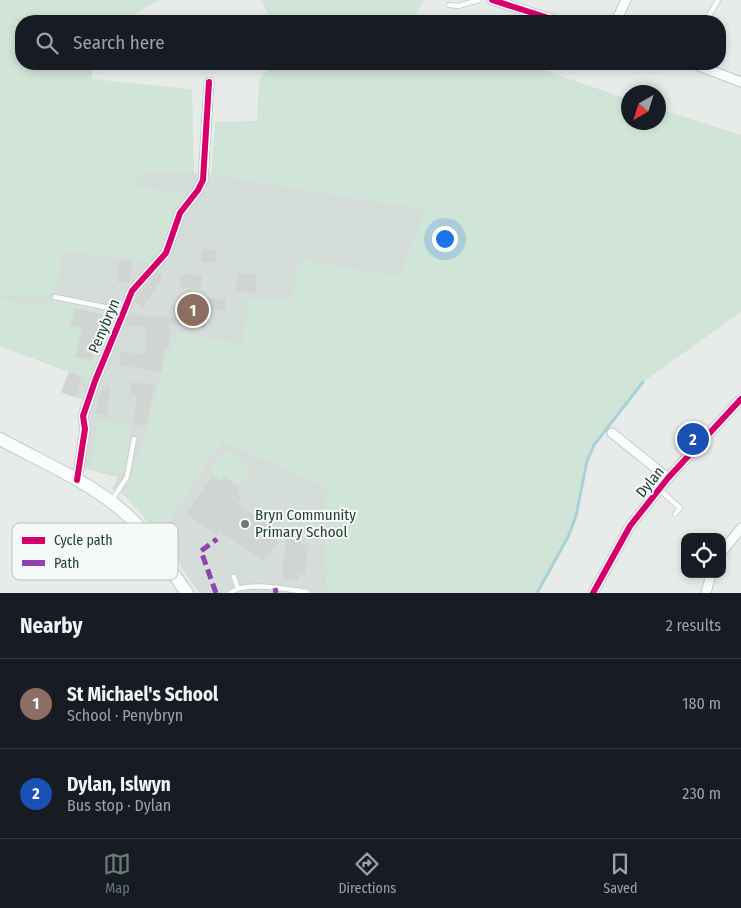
<!DOCTYPE html>
<meta charset="utf-8">
<style>
:root{--surface:#171b24;--page:#242831;--text:#f1f3f6;--muted:#9ea1a6;--line:#363941;--accent:#687c76}
body{margin:0;font-family:"Fira Sans Condensed",sans-serif;background:var(--page);color:var(--text)}
.controls{position:absolute;right:15px;bottom:15px;display:grid;overflow:hidden;border-radius:10px;box-shadow:0 2px 8px #0003}
.controls button{width:45px;height:45px;display:grid;place-items:center;padding:0;border:0;border-bottom:1px solid var(--line);background:var(--surface);color:var(--text);font:25px sans-serif}
.compass{position:absolute;left:621px;top:85px;width:45px;height:45px;border-radius:50%;background:var(--surface);box-shadow:0 2px 8px #0003;rotate:219deg}
.you{position:absolute;left:444px;top:238px;width:18px;height:18px;margin:-12px;border:4px solid #fff;border-radius:50%;background:#1a73e8;box-shadow:0 0 0 8px #1a73e833}
.badge{display:grid;place-items:center;width:32px;height:32px;border-radius:50%;background:var(--accent);color:#fff;font-size:16px;font-weight:700}
.pin{position:absolute;translate:-50% -50%;border:2px solid #fff;box-shadow:0 1px 5px #0006}
.list{margin:0;padding:0;list-style:none}
h2{display:flex;justify-content:space-between;align-items:center;height:65px;margin:0;padding:0 20px;font-size:21px}
h2 small{font-size:16px;font-weight:400;color:var(--muted)}
.list li{display:grid;grid-template-columns:32px 1fr auto;gap:15px;align-items:center;box-sizing:border-box;height:90px;padding:0 20px;border-top:1px solid var(--line)}
.list b{display:block;font-size:19px;white-space:nowrap}
.list p{margin:0;font-size:16px;white-space:nowrap;color:var(--muted)}
.list em{font-size:16px;font-style:normal;color:var(--muted)}
.icon{flex:none;width:28px;height:28px;fill:none;stroke:currentColor;stroke-width:2;stroke-linecap:round;stroke-linejoin:round}
.map{position:relative;flex:none;width:741px;height:593px;overflow:hidden}
.search{position:absolute;background:var(--surface);box-shadow:0 2px 8px #0003;left:15px;right:15px;top:15px;height:55px;display:flex;align-items:center;gap:12px;box-sizing:border-box;padding:0 18px;border-radius:20px;color:var(--muted);font-size:19px}
.sheet{height:245px;background:var(--surface)}
nav{display:flex;justify-content:space-around;align-items:center;box-sizing:border-box;height:70px;border-top:1px solid var(--line);background:var(--surface);font-size:14px;color:var(--muted)}
nav a{display:grid;justify-items:center;gap:2px}
nav .on{color:var(--accent)}
.map>svg:first-child{display:block}
.built{fill:#d5ddda}
.green{fill:#d0e4d7}
.lines{fill:none;stroke-linecap:round;stroke-linejoin:round}
.stream{stroke:#a9d2d8;stroke-width:3}
.building{fill:#d0d4d3}
.lane-casing{stroke:#c4c9c7;stroke-width:6}
.street-casing{stroke:#c4c9c7;stroke-width:11}
.secondary-casing{stroke:#c2c9c7;stroke-width:14}
.lane{stroke:#fbfcfc;stroke-width:4.5}
.street{stroke:#fbfcfc;stroke-width:9}
.secondary{stroke:#fbfcfc;stroke-width:12}
.quiet{stroke:#8e44ad;stroke-width:5;stroke-dasharray:10 5;stroke-linecap:butt}
.cycleway-casing{stroke:#f5faf8;stroke-width:9}
.cycleway{stroke:#d6006c;stroke-width:6}
.poi-dot{fill:#687c76;stroke:#f5faf8;stroke-width:2}
.labels{text-anchor:middle;stroke-width:4;stroke-linejoin:round;paint-order:stroke}
.street-label{font-size:15px;fill:#243f38;stroke:#f5faf8}
.poi-label{font-size:15px;fill:#243f38;stroke:#f5faf8;text-anchor:start}
.key{fill:#f5faf8;stroke:#b6c2be;stroke-width:1}
.key-label{font-size:14px;fill:#243f38}
</style>
<div class="map">
<svg width="741" height="593" viewBox="0 0 741 593">
<rect width="100%" height="100%" fill="#e7ecea"/>
<path class="built" d="M0,164L211,174L426,209L397,287L360,370L178,332L142,450L125,496L112,488L118,477L74,466L81,427L83,400L61,392L69,372L0,346Z
M221,440L329,488L324,512L328,593H199L159,535Z"/>
<path class="green" d="M0,0H159L123,21H21V64H90L93,79L192,89L194,173L145,171L127,185L189,194L174,218L168,240L152,264L143,260L62,251L55,297L48,299L0,294Z
M262,0H424L412,21H271Z
M273,64H525L628,99V122H658L659,109L741,135V312L643,382L594,445L587,461L576,516L568,537L537,593H328L324,512L329,488L221,440L159,535L125,496L142,450L160,375L178,332L242,345L249,299L292,301L299,259L401,277L426,209L211,174L215,122L257,121L259,80Z
M0,299C15,301 44,309 57,299L118,313L91,379L0,346Z
M99,419L132,426L128,442L96,434Z
M96,436L129,443L123,475L90,468Z
M225,450L252,470L240,486L225,475L221,480L209,472Z"/>
<g class="lines">
<path class="stream" d="M537,593L568,537L576,516L587,461L594,445L643,382"/>
</g>
<path class="building" d="M201,249L216,250V262H201Z
M119,260L132,262L130,283L117,282Z
M157,273L163,277L143,307L135,301L136,298Z
M237,273L257,274L256,293L236,292Z
M181,274L202,276L201,289L180,288Z
M194,295L226,300L225,310L208,308L205,328L170,324L169,347H165L161,372L119,365L121,351L145,355L146,327L125,326L129,315L174,317L175,312L191,314Z
M75,308L104,315L92,361L75,357L82,328L70,325Z
M69,372L82,377L74,397L61,392Z
M132,382L154,385L146,426L133,424L137,395L130,394Z
M102,386L110,387L107,416L95,414Z
M212,476L221,482L224,477L240,488L237,493L242,497L237,504L282,535L264,561L220,531L217,535L186,514Z
M286,534L301,536L300,545L308,546L305,574H299L298,581L282,579Z"/>
<g class="lines">
<defs>
<path id="lane" d="M449,5L458,6L479,0
M707,19L718,0
M55,297L124,311
M659,489L680,508L675,514
M112,500L127,477L134,439
M234,577L238,589
M230,593C245,580 289,590 307,592"/>
<path id="street" d="M492,0L558,21
M616,21L626,0
M694,64L741,82
M612,433L668,478
M77,480L85,429L83,416L95,381L124,311L132,291L166,253L180,213L198,190L203,180L209,82
M722,552L741,528
M593,593L630,526L668,478L741,399
M706,593L711,574"/>
<path id="secondary" d="M0,439C49,466 104,487 142,530C158,550 172,572 187,593"/>
</defs>
<use href="#lane" class="lane-casing"/>
<use href="#street" class="street-casing"/>
<use href="#secondary" class="secondary-casing"/>
<use href="#lane" class="lane"/>
<use href="#street" class="street"/>
<use href="#secondary" class="secondary"/>
<path class="quiet" d="M275,588L276,593
M216,593L201,551L217,539"/>
<defs>
<path id="cycleway" d="M492,0L558,21
M77,480L85,429L83,416L95,381L124,311L132,291L166,253L180,213L198,190L203,180L209,82
M593,593L630,526L668,478L741,399"/>
</defs>
<use href="#cycleway" class="cycleway-casing"/>
<use href="#cycleway" class="cycleway"/>
</g>
<circle class="poi-dot" cx="245" cy="524" r="5"/>
<g class="labels">
<g class="street-label">
<text transform="translate(104 326) rotate(-67)" y="5">Penybryn</text>
<text transform="translate(650 482) rotate(-51)" y="5">Dylan</text>
</g>
<g class="poi-label">
<text x="255" y="520">Bryn Community<tspan x="255" dy="17">Primary School</tspan></text>
</g>
</g>
<rect x="12" y="523" width="166" height="57" rx="8" class="key"/>
<rect x="22" y="537" width="23" height="7" fill="#d6006c"/>
<rect x="22" y="560" width="23" height="6" fill="#8e44ad"/>
<g class="key-label">
<text x="54" y="545">Cycle path</text>
<text x="54" y="568">Path</text>
</g>
</svg>
<div class="controls">
<button><svg class="icon" aria-label="locate" viewBox="0 0 24 24"><circle cx="12" cy="12" r="6"/><path d="M12 2v4M12 18v4M2 12h4M18 12h4"/></svg></button>
</div>
<svg class="compass" viewBox="-18 -18 36 36"><path d="M0-13l5 13h-10z" fill="#e53935"/><path d="M0 13l5-13h-10z" fill="#9ea1a6"/></svg>
<div class="you"></div>
<div class="pin badge" style="left:193px;top:310px;background:#8d6e63">1</div>
<div class="pin badge" style="left:693px;top:439px;background:#1a4fb4">2</div>
<div class="search"><svg class="icon" aria-label="search" viewBox="0 0 24 24"><circle cx="10" cy="10" r="6"/><path d="M15 15l6 6"/></svg>Search here</div>
</div>
<section class="sheet">
<h2>Nearby<small>2 results</small></h2>
<ul class="list">
<li><span class="badge" style="background:#8d6e63">1</span><div><b>St Michael's School</b><p>School · Penybryn</p></div><em>180 m</em></li>
<li><span class="badge" style="background:#1a4fb4">2</span><div><b>Dylan, Islwyn</b><p>Bus stop · Dylan</p></div><em>230 m</em></li>
</ul>
</section>
<nav>
<a class="on"><svg class="icon" aria-label="map" viewBox="0 0 24 24"><path d="M3 6l6-2 6 2 6-2v14l-6 2-6-2-6 2zM9 4v14M15 6v14"/></svg>Map</a>
<a><svg class="icon" aria-label="directions" viewBox="0 0 24 24"><path d="M12 3l9 9-9 9-9-9zM9 14v-3h6M13 9l2 2-2 2"/></svg>Directions</a>
<a><svg class="icon" aria-label="saved" viewBox="0 0 24 24"><path d="M7 4h10v16l-5-4-5 4z"/></svg>Saved</a>
</nav>
